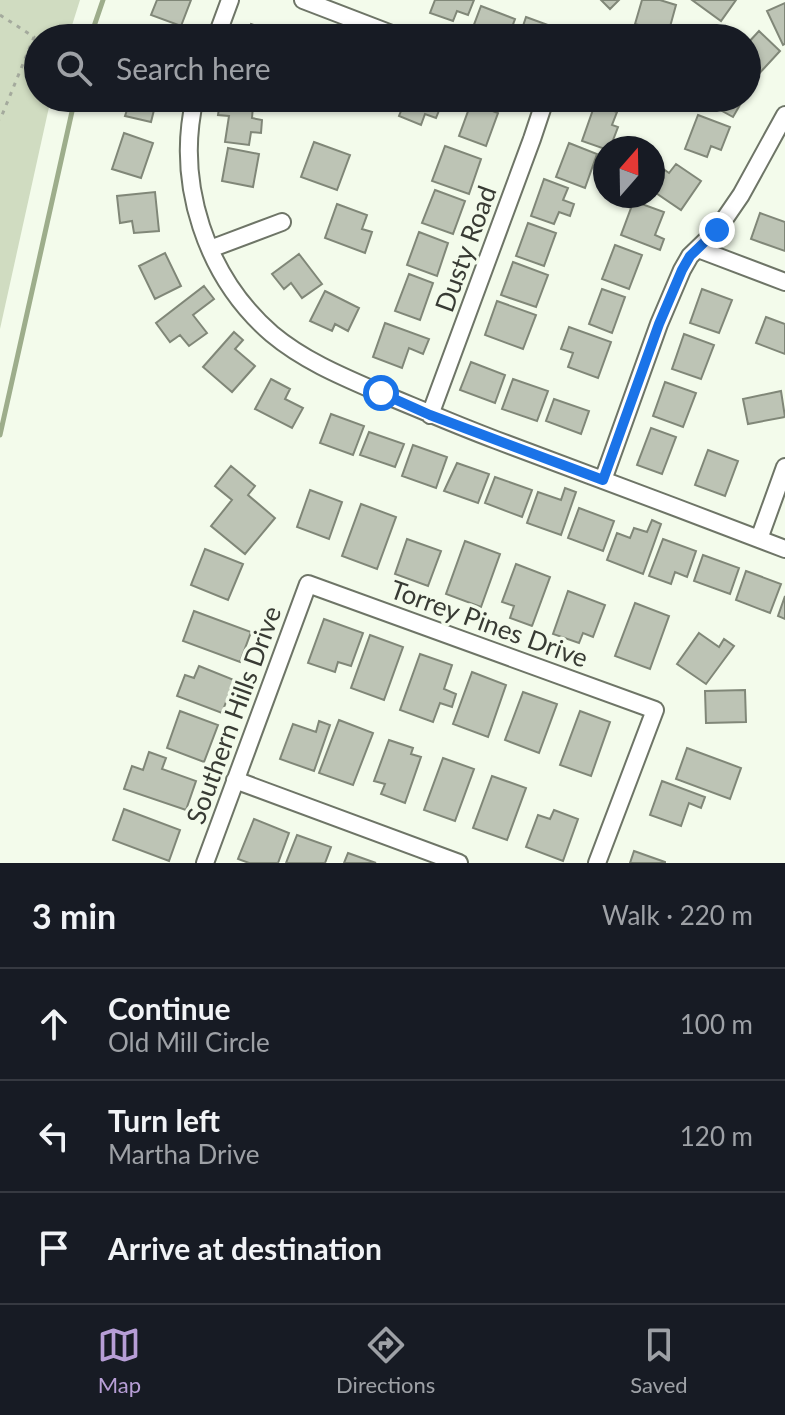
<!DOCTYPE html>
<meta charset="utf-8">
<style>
:root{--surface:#171b24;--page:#242831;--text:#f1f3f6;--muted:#9ea1a6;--line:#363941;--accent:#b79ed6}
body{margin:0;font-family:Lato,sans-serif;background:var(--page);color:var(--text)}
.compass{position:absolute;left:593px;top:136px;width:72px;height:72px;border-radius:50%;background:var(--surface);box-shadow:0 2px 6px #0004;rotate:20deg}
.stop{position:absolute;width:24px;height:24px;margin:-18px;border:6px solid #1a73e8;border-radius:50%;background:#fff}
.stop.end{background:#1a73e8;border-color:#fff;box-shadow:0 2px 8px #0008}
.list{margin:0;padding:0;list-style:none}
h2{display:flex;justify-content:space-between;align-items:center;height:104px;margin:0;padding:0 32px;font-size:34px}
h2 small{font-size:26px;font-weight:400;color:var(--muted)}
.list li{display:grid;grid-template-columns:52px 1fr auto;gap:24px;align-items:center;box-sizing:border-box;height:112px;padding:0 32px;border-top:2px solid var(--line)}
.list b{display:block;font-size:30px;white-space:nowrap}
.list p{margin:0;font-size:26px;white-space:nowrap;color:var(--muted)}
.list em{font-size:26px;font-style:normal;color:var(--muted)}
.icon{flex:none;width:44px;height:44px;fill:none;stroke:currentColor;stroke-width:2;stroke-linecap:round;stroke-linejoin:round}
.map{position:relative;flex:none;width:785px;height:863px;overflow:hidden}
.search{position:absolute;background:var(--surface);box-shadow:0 2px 6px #0004;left:24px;right:24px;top:24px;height:88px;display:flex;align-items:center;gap:20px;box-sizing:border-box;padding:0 28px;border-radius:44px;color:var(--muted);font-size:30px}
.sheet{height:440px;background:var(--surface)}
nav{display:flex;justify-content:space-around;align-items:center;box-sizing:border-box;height:112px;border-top:2px solid var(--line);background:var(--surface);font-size:22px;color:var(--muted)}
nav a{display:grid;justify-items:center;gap:4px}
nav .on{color:var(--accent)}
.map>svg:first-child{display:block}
.green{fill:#d0dcc1}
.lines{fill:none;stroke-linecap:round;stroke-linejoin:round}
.stream{stroke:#9dad8b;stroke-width:5}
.building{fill:#bdc4b5;stroke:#808778;stroke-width:2}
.street-casing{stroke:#6e7567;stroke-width:20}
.path{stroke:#a4aa9d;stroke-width:3;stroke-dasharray:4 6;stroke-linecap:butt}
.street{stroke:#fff;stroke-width:16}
.route{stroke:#1a73e8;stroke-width:10}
.labels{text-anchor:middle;stroke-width:7;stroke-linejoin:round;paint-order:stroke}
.street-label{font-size:26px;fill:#383b34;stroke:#f3fbeb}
</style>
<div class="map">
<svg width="785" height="863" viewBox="0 0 785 863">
<rect width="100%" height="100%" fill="#f3fbeb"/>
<path class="green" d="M0,0H80L68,38H38V98H51L0,329Z"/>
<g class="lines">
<path class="stream" d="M90,38L103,0
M0,435L75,98"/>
</g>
<path class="building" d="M157,0H191L181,26L151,15Z
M435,0H474L468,15L457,11L453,21L430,13Z
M601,0H619L610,9Z
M642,0H660L676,5L668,34L635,24Z
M692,0H736L721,21Z
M785,3V44L783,45L767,11Z
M481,6L515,19L508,38H494L472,30Z
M526,17L559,29L556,38H519Z
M251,24L289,38H246Z
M155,30L176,38H152Z
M759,31L780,51L755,78L747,71V44Z
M117,98H157L151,122L125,116L129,104L117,100Z
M351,98H382L378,108Z
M393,98H444L436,118L425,114L421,125L399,116L403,106L392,101Z
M708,98H744L733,117L706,102Z
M220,101L253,106L252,118L262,120L261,133L251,132L249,145L225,142L229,116L218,115Z
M471,103L498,113L486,146L459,136Z
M595,104L617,112L612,125L618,127L610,148L605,149L582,141Z
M698,115L730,127L721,150L711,146L707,157L685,149Z
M124,133L153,143L141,178L112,169Z
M314,142L350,155L337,190L301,177Z
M569,143L597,154L585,188L556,177Z
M445,146L481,159L469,194L432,181Z
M228,148L259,154L253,187L222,181Z
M676,164L701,181L681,210L653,191V175L659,166L669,173Z
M544,179L568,188L563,200L574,204L570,216L559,212L554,224L531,216Z
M435,190L465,201L453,234L422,223Z
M155,192L159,231L134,233L132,221L120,223L117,196Z
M628,199L664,212L655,235L664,239L660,250L621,235L631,208L626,206Z
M337,204L367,215L362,229L372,232L365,253L325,238Z
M760,213L785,222V251L751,239Z
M528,223L556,233L544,266L516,256Z
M419,232L448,243L437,276L407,265Z
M615,245L642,255L629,289L602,279Z
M165,253L181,286L155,299L139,266Z
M299,254L322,284L302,298L291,283L284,289L272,274Z
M513,262L548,275L536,307L501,295Z
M409,274L433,283L420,320L395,311Z
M204,286L214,299L193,315L207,333L189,346L180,335L170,342L156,323Z
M602,289L625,297L612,333L589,324Z
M702,289L732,300L719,333L690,323Z
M325,291L359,308L348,331L335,324L332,331L310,321Z
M497,301L536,315L523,349L485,335Z
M766,317L785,324V354L756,343Z
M385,323L429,339L423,354L409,348L402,368L373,357Z
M569,327L611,342L598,378L568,367L573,353L561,349Z
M234,332L243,340L235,349L255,366L232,392L203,367Z
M684,334L714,345L701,379L672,369Z
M471,362L505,375L495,403L460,390Z
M271,379L290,389L285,399L303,408L292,428L255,409Z
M513,379L548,391L537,421L502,409Z
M665,382L696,393L683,427L653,416Z
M781,391L785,417L748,424L743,399Z
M554,399L589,411L581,434L546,421Z
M331,414L364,426L353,455L320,443Z
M651,428L676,437L662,474L637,465Z
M369,432L404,444L395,467L360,455Z
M413,445L447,457L436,488L402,476Z
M708,450L738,461L725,496L695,485Z
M457,463L489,474L478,503L444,491Z
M231,466L255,486L248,495L275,518L245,554L211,526L232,500L215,486Z
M495,477L532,490L522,517L485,503Z
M565,488L576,492L561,535L527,523L538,492L561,500Z
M310,490L342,502L329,539L297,527Z
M361,504L396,517L377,569L342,556Z
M579,508L614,521L603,551L568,538Z
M652,520L661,524L643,574L607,560L617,533L630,538L634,528L647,532Z
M407,539L441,551L428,586L395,574Z
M663,539L696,551L687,577L675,572L671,584L649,576Z
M465,541L500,554L481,607L446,594Z
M205,549L243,564L228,600L191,585Z
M703,555L739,568L730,594L694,581Z
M516,564L550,577L532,626L510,618L514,606L502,602Z
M746,571L781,584L770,613L736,600Z
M568,591L605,605L593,637L583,633L579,643L553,634Z
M785,596V619L778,616Z
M635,603L669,616L650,669L615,656Z
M194,611L251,632L240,662L183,641Z
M324,619L363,633L351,666L338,662L335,672L308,663Z
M699,633L719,647L724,639L734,646L706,684L677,664Z
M370,635L403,647L384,700L351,688Z
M420,654L452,665L444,689L456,694L452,707L440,703L433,722L400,710Z
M199,666L234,680L222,713L177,696L185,675L194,678Z
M472,672L506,685L488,737L453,724Z
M745,690L746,722L706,723L705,691Z
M523,692L557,704L539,753L505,740Z
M180,711L218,725L204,762L167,748Z
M580,711L610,722L591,776L560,765Z
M339,720L373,733L353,785L319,773Z
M319,721L330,725L314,771L280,759L293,724L316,732Z
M389,740L413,748L411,754L421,757L405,803L381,794L385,784L374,781Z
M687,748L741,768L730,799L676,779Z
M149,752L166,758L162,769L196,781L186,810L124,789L132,766L143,770Z
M443,758L474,769L455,821L424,810Z
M492,776L526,788L507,840L473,828Z
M662,781L705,797L701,808L689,803L681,826L650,815Z
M124,809L180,830L169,861L113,840Z
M554,810L578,819L563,861L526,847L538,815L550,819Z
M254,819L289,833L278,863H249L238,859Z
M297,835L331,847L325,863H286Z
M634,851L665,862V863H630Z
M348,853L376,863H344Z"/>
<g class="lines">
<defs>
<path id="street" d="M303,0L402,38
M216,38L230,0
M195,98C175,183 206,277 272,334C303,360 341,376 378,392C417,408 456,425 496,440C592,476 689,512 785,549
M210,249L282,222
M698,249L785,282
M430,415L532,139L542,109L538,98
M603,480L659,324L682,270L690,256L717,230L741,195L785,115
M759,539L785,467
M235,780L459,863
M205,863L308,584L655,710L597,863"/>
</defs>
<use href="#street" class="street-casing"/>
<path class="path" d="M0,15L34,37L0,120"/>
<use href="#street" class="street"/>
</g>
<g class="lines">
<path class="route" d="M381,393L430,415L603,480L659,324L682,270L690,256L717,230"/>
</g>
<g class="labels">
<g class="street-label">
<text transform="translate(466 249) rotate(-70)" y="9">Dusty Road</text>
<text transform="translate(489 624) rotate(20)" y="9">Torrey Pines Drive</text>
<text transform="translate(234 715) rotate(-70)" y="9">Southern Hills Drive</text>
</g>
</g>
</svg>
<svg class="compass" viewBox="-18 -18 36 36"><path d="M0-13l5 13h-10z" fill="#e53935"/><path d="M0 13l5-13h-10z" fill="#9ea1a6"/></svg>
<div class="stop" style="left:381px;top:393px"></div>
<div class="stop end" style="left:717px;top:230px"></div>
<div class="search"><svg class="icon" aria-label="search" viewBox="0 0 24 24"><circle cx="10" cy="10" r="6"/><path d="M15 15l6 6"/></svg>Search here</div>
</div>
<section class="sheet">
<h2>3 min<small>Walk · 220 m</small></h2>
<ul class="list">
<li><svg class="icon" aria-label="ahead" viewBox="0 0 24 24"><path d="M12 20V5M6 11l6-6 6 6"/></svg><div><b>Continue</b><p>Old Mill Circle</p></div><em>100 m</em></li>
<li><svg class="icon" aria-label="left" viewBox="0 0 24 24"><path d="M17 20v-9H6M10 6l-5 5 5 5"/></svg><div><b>Turn left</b><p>Martha Drive</p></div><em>120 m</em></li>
<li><svg class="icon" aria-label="arrive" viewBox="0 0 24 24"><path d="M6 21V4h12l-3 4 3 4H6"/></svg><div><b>Arrive at destination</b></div></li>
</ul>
</section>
<nav>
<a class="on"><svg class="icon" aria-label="map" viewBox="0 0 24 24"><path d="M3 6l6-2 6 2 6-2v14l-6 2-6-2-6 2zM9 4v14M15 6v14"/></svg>Map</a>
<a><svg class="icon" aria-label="directions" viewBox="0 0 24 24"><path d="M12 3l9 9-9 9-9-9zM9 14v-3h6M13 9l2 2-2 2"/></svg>Directions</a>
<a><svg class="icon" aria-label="saved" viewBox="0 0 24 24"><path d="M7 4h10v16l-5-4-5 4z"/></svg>Saved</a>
</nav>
